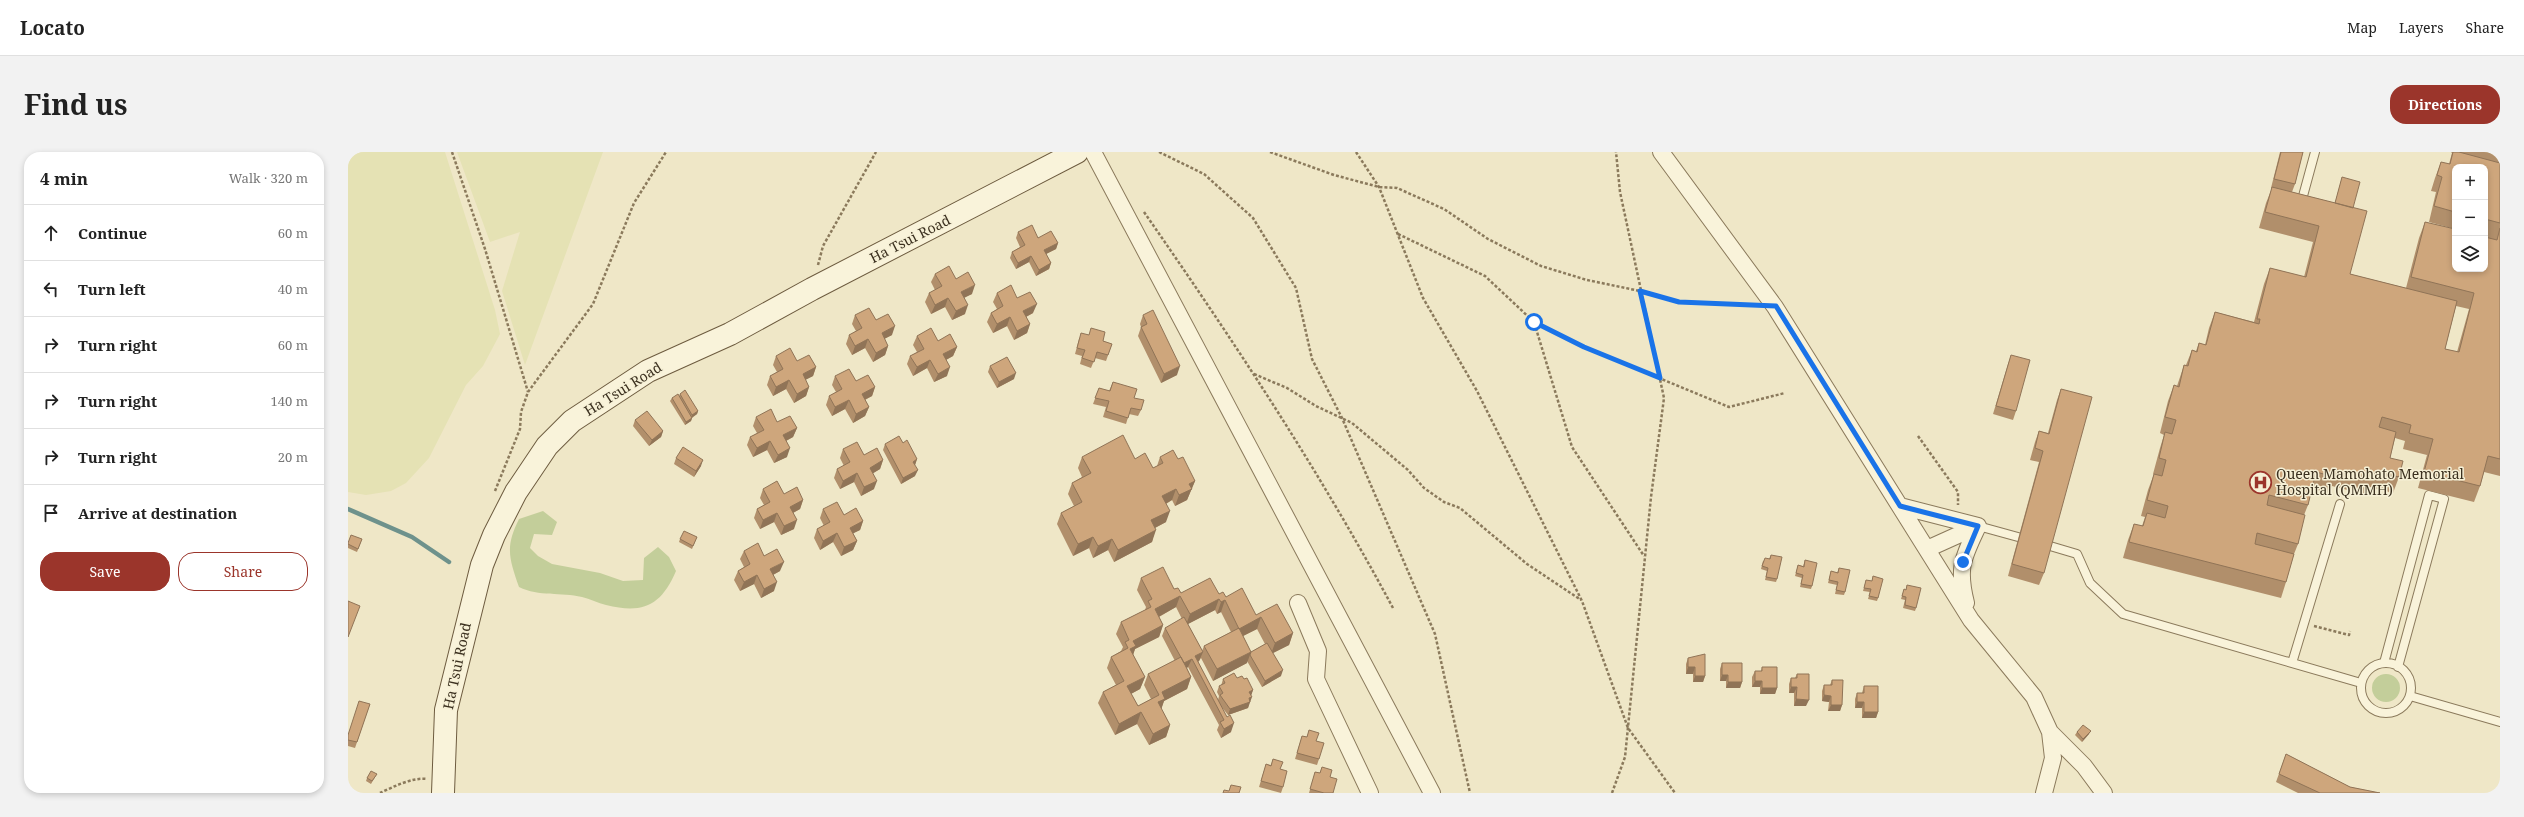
<!DOCTYPE html>
<meta charset="utf-8">
<style>
:root{--surface:#fff;--page:#f2f2f2;--text:#222;--muted:#767676;--line:#e0e0e0;--accent:#9b352b}
body{margin:0;font-family:"Noto Serif",serif;background:var(--page);color:var(--text)}
.controls{position:absolute;right:12px;top:12px;display:grid;overflow:hidden;border-radius:8px;box-shadow:0 2px 6px #0003}
.controls button{width:36px;height:36px;display:grid;place-items:center;padding:0;border:0;border-bottom:1px solid var(--line);background:var(--surface);color:var(--text);font:20px sans-serif}
.stop{position:absolute;width:12px;height:12px;margin:-9px;border:3px solid #1a73e8;border-radius:50%;background:#fff}
.stop.end{background:#1a73e8;border-color:#fff;box-shadow:0 1px 4px #0008}
.list{margin:0;padding:0;list-style:none}
h2{display:flex;justify-content:space-between;align-items:center;height:52px;margin:0;padding:0 16px;font-size:17px}
h2 small{font-size:13px;font-weight:400;color:var(--muted)}
.list li{display:grid;grid-template-columns:26px 1fr auto;gap:12px;align-items:center;box-sizing:border-box;height:56px;padding:0 16px;border-top:1px solid var(--line)}
.list b{display:block;font-size:15px;white-space:nowrap}
.list em{font-size:13px;font-style:normal;color:var(--muted)}
.actions{display:flex;gap:8px;padding:12px 16px}
.actions a{flex:1;padding:9px 0;border:1px solid var(--accent);border-radius:16px;text-align:center;font-size:14px;color:var(--accent)}
.actions .main{background:var(--accent);color:#fff}
.icon{flex:none;width:22px;height:22px;fill:none;stroke:currentColor;stroke-width:2;stroke-linecap:round;stroke-linejoin:round}
.map{position:relative;flex:none;width:2152px;height:641px;overflow:hidden;border-radius:16px}
header{display:flex;align-items:center;gap:24px;box-sizing:border-box;height:56px;padding:0 20px;background:var(--surface);border-bottom:1px solid var(--line)}
header strong{font-size:19px}
nav{display:flex;gap:22px;margin-inline-start:auto;font-size:14px}
.intro{display:flex;align-items:center;justify-content:space-between;box-sizing:border-box;height:96px;padding:0 24px}
h1{margin:0;font-size:28px}
.button{padding:10px 18px;border-radius:16px;background:var(--accent);color:#fff;font-size:14px;font-weight:700}
main{display:flex;gap:24px;padding:0 24px}
aside{flex:1;background:var(--surface);border-radius:16px;box-shadow:0 2px 6px #0003}
.map>svg:first-child{display:block}
.farmland{fill:#e5e2b4}
.green{fill:#c3ce9a}
.lines{fill:none;stroke-linecap:round;stroke-linejoin:round}
.stream{stroke:#6e928c;stroke-width:4.5}
.lane-casing{stroke:#8b7a5c;stroke-width:10}
.street-casing{stroke:#8b7a5c;stroke-width:18}
.secondary-casing{stroke:#6d5b3f;stroke-width:24}
.path{stroke:#8b7a5c;stroke-width:2.5;stroke-dasharray:3 2;stroke-linecap:butt}
.lane{stroke:#f9f3da;stroke-width:8}
.street{stroke:#f9f3da;stroke-width:16}
.secondary{stroke:#f9f3da;stroke-width:22}
.wall{fill:#b18f6b;fill-rule:evenodd}
.shaded-wall{fill:#907457}
.building{fill:#cea67c;stroke:#907457}
.route{stroke:#1a73e8;stroke-width:5}
.labels{text-anchor:middle;stroke-width:3;stroke-linejoin:round;paint-order:stroke}
.street-label{font-size:14px;fill:#3b301f;stroke:#f6f0d6}
.poi-label{font-size:14px;fill:#3b301f;stroke:#f6f0d6;text-anchor:start}
</style>
<header>
<strong>Locato</strong>
<nav><a>Map</a><a>Layers</a><a>Share</a></nav>
</header>
<div class="intro"><h1>Find us</h1><a class="button">Directions</a></div>
<main>
<aside>
<h2>4 min<small>Walk · 320 m</small></h2>
<ul class="list">
<li><svg class="icon" aria-label="ahead" viewBox="0 0 24 24"><path d="M12 20V5M6 11l6-6 6 6"/></svg><div><b>Continue</b></div><em>60 m</em></li>
<li><svg class="icon" aria-label="left" viewBox="0 0 24 24"><path d="M17 20v-9H6M10 6l-5 5 5 5"/></svg><div><b>Turn left</b></div><em>40 m</em></li>
<li><svg class="icon" aria-label="right" viewBox="0 0 24 24"><path d="M7 20v-9h11M14 6l5 5-5 5"/></svg><div><b>Turn right</b></div><em>60 m</em></li>
<li><svg class="icon" aria-label="right" viewBox="0 0 24 24"><path d="M7 20v-9h11M14 6l5 5-5 5"/></svg><div><b>Turn right</b></div><em>140 m</em></li>
<li><svg class="icon" aria-label="right" viewBox="0 0 24 24"><path d="M7 20v-9h11M14 6l5 5-5 5"/></svg><div><b>Turn right</b></div><em>20 m</em></li>
<li><svg class="icon" aria-label="arrive" viewBox="0 0 24 24"><path d="M6 21V4h12l-3 4 3 4H6"/></svg><div><b>Arrive at destination</b></div></li>
</ul>
<div class="actions"><a class="main">Save</a><a>Share</a></div>
</aside>
<div class="map">
<svg width="2152" height="641" viewBox="0 0 2152 641">
<rect width="100%" height="100%" fill="#efe7c7"/>
<path class="farmland" d="M0,0H97L147,158L152,182L135,214L118,233L81,306L58,331L43,339L18,343L0,340Z
M109,0H255L177,213L154,139L172,80L142,90Z"/>
<path class="green" d="M195,359L209,370L204,383L186,382L182,396L190,404L204,412L252,421L275,429L295,428L296,406L310,395L321,405L328,419C313,454 295,462 258,453C250,451 242,447 234,445C213,440 191,445 171,435C161,406 157,395 171,367Z
M2024 536a14 14 0 1 1 28 0a14 14 0 1 1-28 0Z"/>
<g class="lines">
<path class="stream" d="M0,357L64,385L101,410"/>
<defs>
<path id="lane" d="M1955,44L1967,0
M1630,374L1670,385
M1702,394L1729,402L1742,431L1775,462L2013,531
M1944,511L1992,352
M2036,511L2081,343L2096,347L2050,515
M2013 536a25 25 0 1 1 50 0a25 25 0 1 1-50 0Z
M2062,544L2152,570"/>
<path id="street" d="M745,0L1084,641
M1313,0L1427,155L1623,468L1686,545L1702,580L1705,606L1696,641
M1552,354L1630,374
M1579,397L1630,374
M950,451L970,499L968,527L1022,641
M1618,451C1609,415 1615,406 1630,374
M1702,580L1736,614L1756,641"/>
<path id="secondary" d="M95,641L98,558L134,413L146,383L168,340L199,294L224,269L300,219L382,182L464,137L729,0"/>
</defs>
<use href="#lane" class="lane-casing"/>
<use href="#street" class="street-casing"/>
<use href="#secondary" class="secondary-casing"/>
<path class="path" d="M104,0L137,97L180,240
M811,0L856,22L905,66L948,136L964,207L994,266L1087,482L1122,641
M922,0L986,23L1031,35L1049,36L1096,57L1140,87L1193,114L1239,128L1292,139L1331,150L1407,153
M1008,0L1031,35L1075,146L1129,239L1234,449L1280,576L1327,641
M796,60C885,188 971,318 1045,456
M1050,82L1137,124L1186,170L1224,295L1296,404
M470,113L475,94L528,0
M1187,170L1236,195L1381,255L1437,241
M906,222L939,236L968,254L1004,271L1060,318L1076,336L1096,350L1112,356L1179,412L1233,448
M1570,284L1610,340V353
M147,339L172,277L173,260L180,240L245,152L286,51L318,0
M1966,474L2001,483L2002,479
M32,641C45,635 64,625 79,627
M1264,641L1277,605L1303,345L1316,246L1272,40L1268,0"/>
<use href="#lane" class="lane"/>
<use href="#street" class="street"/>
<use href="#secondary" class="secondary"/>
</g>
<path class="wall" d="M1932,0H1955L1947,32L1944,40L1987,51L1994,25L2005,56L2002,122L2058,136L2071,86L2077,70L2137,85V15H2107V77L2081,70L2088,40L2083,39L2087,26L2093,10L2101,12L2104,1H2103L2104,0H2152V324L2136,320L2132,334L2126,350L2070,336L2079,303L2055,297L2057,289L2047,286L2042,306L2051,325L2045,341L2022,335L2019,343L1984,334L1982,341L1964,337L1960,353L1956,363L1950,392L1946,402L1938,430L1933,446L1775,406L1780,388L1786,372L1794,374L1797,365L1793,364L1800,338L1806,322L1813,324L1805,322L1812,296L1816,283L1812,281L1820,249L1826,233L1829,234L1836,213H1838L1844,198L1848,199L1851,191L1857,193L1861,176L1867,160L1906,170L1916,132L1922,116L1956,125L1965,90L1911,76L1918,51L1924,36H1923ZM2108,154L2121,157L2109,200L2097,197Z
M670,80L710,91L708,97L698,102L703,111L701,117L688,124L681,110L668,117L662,106L664,100L672,95L668,86Z
M587,122L608,127L624,142L616,145L617,162L604,168L597,155L583,162L577,150L581,141L587,138L583,130Z
M649,141L669,146L685,161L678,165L682,172L679,181L666,188L659,174L645,181L639,170L643,161L649,157L645,150Z
M507,163L528,168L544,183L536,187L540,194L537,203L525,210L517,196L504,203L498,192L501,183L508,179L504,172Z
M795,163L829,223L813,231L790,184L793,175L792,172Z
M569,184L609,195L605,204L598,208L599,224L586,230L579,216L565,224L559,212L562,204L569,200L565,193Z
M731,187L755,189L764,192L758,209L747,206L743,216L732,212L734,204L727,202Z
M1663,203L1668,259L1665,268L1645,262L1660,212Z
M428,204L468,215L465,224L457,228L461,235L458,244L446,251L438,237L425,244L419,233L422,224L429,220L425,213Z
M642,214L666,227L649,236L640,220Z
M487,224L527,235L524,244L517,248L521,255L517,264L505,271L497,257L484,264L478,253L481,244L488,240L484,233Z
M765,230L786,246L793,258L790,264L781,262L778,272L755,265L758,255L745,252L751,236L761,239Z
M1713,237L1696,421L1691,433L1660,424L1691,310L1682,308L1687,290L1691,279L1700,281L1709,248Z
M332,242L350,259L349,262L344,266L343,269L337,273L322,249L324,246L331,244Z
M408,265L449,276L445,285L438,289L439,305L426,311L419,298L405,305L399,293L402,285L409,281L405,274Z
M287,268L315,279L313,285L301,294L285,274Z
M537,292L569,307L567,313V324L553,332L535,298Z
M495,297L535,308L532,317L525,321L526,337L513,344L506,330L492,337L486,326L489,317L496,314L492,306Z
M734,305L787,307L805,316L809,314L812,305L830,307L847,329L839,348L827,354L824,348L818,352V370L807,376L804,390L766,410L760,398L745,406L741,396L725,404L709,372L713,361L726,354L720,342L724,331L734,325L730,316Z
M328,306L353,314L346,325L326,312Z
M415,337L455,348L452,357L445,361L446,377L433,383L426,370L412,377L406,366L409,357L416,353L412,346Z
M475,357L515,369L512,378L505,381L509,389L505,398L493,404L485,390L472,398L466,386L469,377L476,374L472,366Z
M349,385L344,397L331,390L332,387Z
M14,387L9,400L0,396V391Z
M396,399L416,404L432,419L425,423L426,439L413,446L406,432L392,439L386,428L390,419L396,415L392,407Z
M1423,403L1429,427L1428,430L1417,428L1419,419L1413,417L1415,409L1421,407Z
M1457,408L1464,434L1463,437L1452,435L1454,426L1447,424L1450,413L1455,414Z
M1491,416L1497,440L1496,443L1487,442L1489,433L1480,431L1483,419L1489,421Z
M1525,424L1530,446L1529,449L1520,447L1522,440L1515,439L1518,428L1524,429Z
M793,426L826,437L833,441L871,442L878,445L908,463L945,481L941,493L925,501L933,524L914,535L899,509V511L865,529L853,506L851,509L850,510L870,548L871,544L869,540L871,534H873L875,527L889,526L896,527L905,538L903,543L900,556L880,563L872,553L883,580L873,586L869,578L871,573L840,515L839,516L843,525L839,537L816,549L813,557L822,573L818,585L801,593L789,572L767,583L750,551L755,540L768,533L759,516L763,505L773,499L775,495L768,482L773,470L797,458L798,455L789,438ZM828,455L834,467L817,476L814,484L827,509L800,522L796,533L803,547L790,554L783,542L792,537L797,525L785,503L787,497L811,485L815,473L811,465ZM867,458L869,462L873,460L883,480L856,494L854,499L840,472ZM909,477L917,492L903,500L895,484Z
M1559,433L1568,456L1567,459L1555,456L1557,448L1553,447L1556,437L1558,438Z
M1340,506L1357,524L1355,530H1345V522H1338V512Z
M1374,511L1394,530L1392,536H1378V529H1372V517Z
M1414,515L1429,536L1427,542H1412V535H1404V525L1407,519H1413Z
M1449,522L1458,554H1446V541H1441V532L1443,526H1447Z
M1484,528L1494,553L1492,559H1480L1481,550L1474,549V539L1476,533H1482Z
M1516,534L1530,560L1528,566H1514V556H1507V547L1509,541H1514Z
M22,552L7,596L0,594V582Z
M961,578L968,589L971,607L969,613L947,607L954,584L959,585Z
M1729,580L1741,582L1734,590L1727,583Z
M1938,602L2002,635L2032,641H1950L1928,630Z
M925,607L932,617L935,635L933,641L911,635L918,612L923,613Z
M974,615L982,625L985,641H961L967,620L972,621Z
M29,622L23,632L18,629L19,626Z"/>
<path class="shaded-wall" d="M710,91L708,97L694,104L696,98Z
M683,104L681,110L668,117L670,111Z
M703,111L701,117L688,124L691,118Z
M627,133L624,142L610,149L613,140Z
M600,146L597,155L583,162L587,153Z
M689,152L685,161L672,168L675,159Z
M620,153L617,162L604,168L608,159Z
M662,165L659,174L645,181L649,172Z
M682,172L679,181L666,188L669,179Z
M547,174L544,183L530,190L534,181Z
M520,187L517,196L504,203L507,194Z
M540,194L537,203L525,210L528,201Z
M609,195L605,204L592,211L595,202Z
M582,208L579,216L565,224L569,215Z
M832,214L829,223L813,231L816,222Z
M468,215L465,224L451,231L455,222Z
M602,215L599,224L586,230L590,222Z
M668,221L666,227L649,236L651,230Z
M441,228L438,237L425,244L428,235Z
M461,235L458,244L446,251L449,242Z
M527,235L524,244L510,251L514,242Z
M501,248L497,257L484,264L487,255Z
M521,255L517,264L505,271L508,262Z
M350,259L349,262L343,266L344,263Z
M344,266L343,269L337,273L338,270Z
M449,276L445,285L432,292L435,283Z
M315,279L313,285L301,294L304,288Z
M422,289L419,298L405,305L409,296Z
M442,296L439,305L426,311L430,303Z
M569,307L567,313L563,316L565,310Z
M355,308L353,314L346,325L348,319Z
M535,308L532,317L519,325L522,316Z
M570,318L567,324L553,332L555,326Z
M509,321L506,330L492,337L495,329Z
M529,329L526,337L513,344L516,335Z
M847,329L839,348L827,354L831,343L841,332Z
M828,337L824,348L810,356L814,344Z
M455,348L452,357L439,364L442,355Z
M822,359L818,370L799,380L803,368Z
M429,361L426,370L412,377L415,368Z
M449,368L446,377L433,383L436,374Z
M515,369L512,378L498,385L502,376Z
M808,378L804,390L766,410L770,398Z
M489,381L485,390L472,398L475,389Z
M745,385L741,396L725,404L730,392Z
M764,387L760,398L745,406L750,394Z
M509,389L505,398L493,404L496,395Z
M436,410L432,419L419,426L422,417Z
M409,423L406,432L392,439L396,430Z
M429,430L426,439L413,446L416,437Z
M832,444L828,455L803,469L807,457Z
M871,447L867,458L838,473L842,462Z
M877,448L873,460L869,462L873,450Z
M913,465L909,477L887,488L891,477Z
M815,473L811,485L787,497L784,506L778,509L785,489Z
M945,481L941,493L923,502L927,491Z
M855,500L851,509L846,511L847,504Z
M903,500L899,511L865,529L869,517Z
M844,507L840,515L832,519L836,511Z
M1340,515H1347L1345,522H1338Z
M935,518L933,524L914,535L917,529Z
M1374,523H1380L1378,529H1372Z
M1347,524H1357L1355,530H1345Z
M797,525L792,537L775,546L779,534Z
M843,525L839,537L816,549L813,558L806,562L814,540Z
M1407,529H1414L1412,535H1404Z
M1380,530H1394L1392,536H1378Z
M1443,535H1449L1446,541H1441Z
M1414,536H1429L1427,542H1412Z
M905,538L903,544L901,540Z
M1476,543L1483,544L1481,550L1474,549Z
M904,545L900,556L880,563L882,557Z
M1448,547L1461,548L1458,554H1446Z
M1509,550H1516L1514,556H1507Z
M1483,553H1494L1492,559H1480Z
M793,560L789,572L767,583L771,572Z
M1516,560H1530L1528,566H1514Z
M886,571L883,580L873,586L876,577Z
M822,573L818,585L801,593L805,582Z
M1743,579L1741,582L1734,590L1735,587Z"/>
<path class="building" d="M1933,0H1955L1947,32L1926,27Z
M2105,0H2111L2152,11V71L2137,67V15H2107V60L2086,54L2094,25L2089,23L2093,10L2102,12Z
M1994,25L2012,30L2005,56L1987,51Z
M1924,35L2019,59L2002,122L2109,149L2097,197L2111,200L2126,141L2063,125L2077,70L2107,77V117H2137V85L2149,88L2152,76V307L2140,304L2132,334L2076,320L2085,287L2061,281L2063,273L2034,265L2031,275L2048,280L2042,306L2055,309L2051,325L2027,319L2025,327L1989,318L1987,325L1968,320L1960,353L1921,343L1919,353L1957,363L1950,392L1909,381L1907,392L1946,402L1938,430L1781,390L1786,372L1795,374L1799,361L1817,366L1820,354L1799,348L1806,322L1814,324L1818,308L1811,306L1817,280L1824,282L1828,268L1817,265L1826,233L1831,235L1836,213L1840,214L1844,198L1849,200L1851,191L1858,193L1867,160L1911,172L1912,167H1909L1922,116L1958,125L1971,74L1917,60Z
M684,73L690,86L703,79L710,91L696,98L703,111L691,118L683,104L670,111L664,100L677,93L670,80Z
M601,114L608,127L620,120L627,133L613,140L620,153L608,159L600,146L587,153L581,141L594,134L587,122Z
M663,133L669,146L682,140L689,152L675,159L682,172L669,179L662,165L649,172L643,161L655,154L649,141Z
M521,156L528,168L540,162L547,174L534,181L540,194L528,201L520,187L507,194L501,183L514,176L507,163Z
M805,158L832,214L816,222L793,175L799,172L795,163Z
M583,176L590,189L602,182L609,195L595,202L602,215L590,222L582,208L569,215L562,204L576,197L569,184Z
M743,176L757,180L755,189L764,192L760,203L749,200L746,210L734,206L737,198L729,196L733,181L741,183Z
M442,196L449,209L461,203L468,215L455,222L461,235L449,242L441,228L428,235L422,224L435,217L428,204Z
M1663,203L1682,208L1668,259L1648,254Z
M659,205L668,221L651,230L642,214Z
M501,217L508,229L520,223L527,235L514,242L521,255L508,262L501,248L487,255L481,244L494,237L487,224Z
M765,230L789,237L786,246L796,248L793,258L783,256L780,266L758,259L761,249L747,246L751,236L762,239Z
M1713,237L1744,245L1696,421L1664,412L1695,299L1687,296L1691,279L1701,282Z
M337,238L350,259L344,263L332,242Z
M330,242L344,266L338,270L324,246Z
M423,257L429,270L442,264L449,276L435,283L442,296L430,303L422,289L409,296L402,285L416,278L408,265Z
M299,259L315,279L304,288L287,268Z
M775,283L787,307L797,301L805,316L815,311L812,305L825,298L830,307L835,305L847,329L841,332L844,337L831,343L828,337L814,344L822,359L803,368L808,378L770,398L764,387L750,394L745,385L730,392L713,361L734,350L724,331L743,321L734,305Z
M551,284L555,291L559,288L569,307L565,310L570,318L555,326L537,292Z
M509,290L516,303L529,296L535,308L522,316L529,329L516,335L509,321L495,329L489,317L502,310L495,297Z
M335,295L355,308L348,319L328,306Z
M429,329L436,342L449,335L455,348L442,355L449,368L436,374L429,361L415,368L409,357L422,350L415,337Z
M489,350L496,363L508,356L515,369L502,376L509,389L496,395L489,381L475,389L469,377L482,370L475,357Z
M336,379L349,385L345,394L332,387Z
M3,383L14,387L10,397L0,392V391Z
M410,391L416,404L429,397L436,410L422,417L429,430L416,437L409,423L396,430L390,419L402,412L396,399Z
M1423,403L1434,405L1429,427L1418,425L1420,416L1414,414L1417,406L1422,407Z
M1457,408L1469,411L1464,434L1453,432L1455,423L1448,421L1450,413L1456,415Z
M815,415L826,437L830,436L833,441L862,426L871,442L875,440L878,445L894,436L908,463L929,452L945,481L927,491L913,465L891,477L877,448L873,450L871,447L842,462L832,444L807,457L815,473L785,489L788,494L782,497L797,525L779,534L790,554L811,543L800,522L833,505L843,525L814,540L817,547L810,550L822,573L805,582L793,560L771,572L755,540L776,529L763,505L780,496L777,490L781,488L773,470L803,455L800,449L804,447L793,426Z
M1491,416L1502,418L1497,440L1488,438L1490,430L1481,428L1483,419L1490,421Z
M1525,424L1535,427L1530,446L1521,444L1523,437L1516,436L1518,428L1524,429Z
M1559,433L1573,436L1568,456L1557,453L1558,445L1554,444L1556,437L1558,438Z
M0,449L12,454L0,485Z
M836,465L855,500L847,504L879,565L882,563L886,571L876,577L872,570L876,568L844,507L836,511L817,476Z
M891,476L903,500L869,517L856,494Z
M919,491L935,518L917,529L902,503L903,500Z
M1357,502V524H1347V515H1340V506Z
M1374,511H1394V530H1380V523H1374Z
M1414,515H1429V536H1414V529H1407V519H1414Z
M886,521L889,526L894,524L896,527L899,526L905,538L901,540L904,545L901,546L902,550L882,557L872,543L875,541L871,534L877,531L875,527Z
M1449,522H1461V548L1448,547L1449,535H1443V526H1449Z
M1484,528H1495L1494,553H1483V544L1476,543V533H1484Z
M1516,534H1530V560H1516V550H1509V541H1516Z
M11,549L22,552L9,590L0,588V583Z
M1735,573L1743,579L1735,587L1729,580Z
M961,578L971,581L968,589L976,591L971,607L949,601L954,584L959,585Z
M1938,602L2002,635L2032,641H1972L1931,622Z
M925,607L935,610L932,617L939,619L935,635L913,629L918,612L923,614Z
M974,615L984,618L982,625L989,627L985,641H976L962,637L967,620L972,621Z
M23,619L29,622L24,629L19,626Z
M883,633L893,635L891,641H875L876,638L881,639Z"/>
<g class="lines">
<path class="route" d="M1186,170L1236,195L1312,226L1292,139L1331,150L1428,154L1552,354L1630,374L1615,410"/>
</g>
<defs>
<symbol id="hospital-ring" viewBox="-11 -11 22 22"><circle r="9.5" fill="#f6f0d6" stroke="#9b352b" stroke-width="1.5"/><path d="M-5-5h3v3.5h4V-5h3V5h-3V1.5h-4V5h-3Z" fill="#9b352b"/></symbol>
</defs>
<g fill-rule="evenodd">
<use href="#hospital-ring" x="1900" y="318" width="25" height="25"/>
</g>
<g class="labels">
<g class="street-label">
<text transform="translate(562 87) rotate(-27)" y="5">Ha Tsui Road</text>
<text transform="translate(275 237) rotate(-32)" y="5">Ha Tsui Road</text>
<text transform="translate(109 514) rotate(-78)" y="5">Ha Tsui Road</text>
</g>
<g class="poi-label">
<text x="1928" y="327">Queen Mamohato Memorial<tspan x="1928" dy="16">Hospital (QMMH)</tspan></text>
</g>
</g>
</svg>
<div class="controls">
<button>+</button>
<button>−</button>
<button><svg class="icon" aria-label="layers" viewBox="0 0 24 24"><path d="M12 4l9 5-9 5-9-5zM3 14l9 5 9-5"/></svg></button>
</div>
<div class="stop" style="left:1186px;top:170px"></div>
<div class="stop end" style="left:1615px;top:410px"></div>
</div>
</main>
